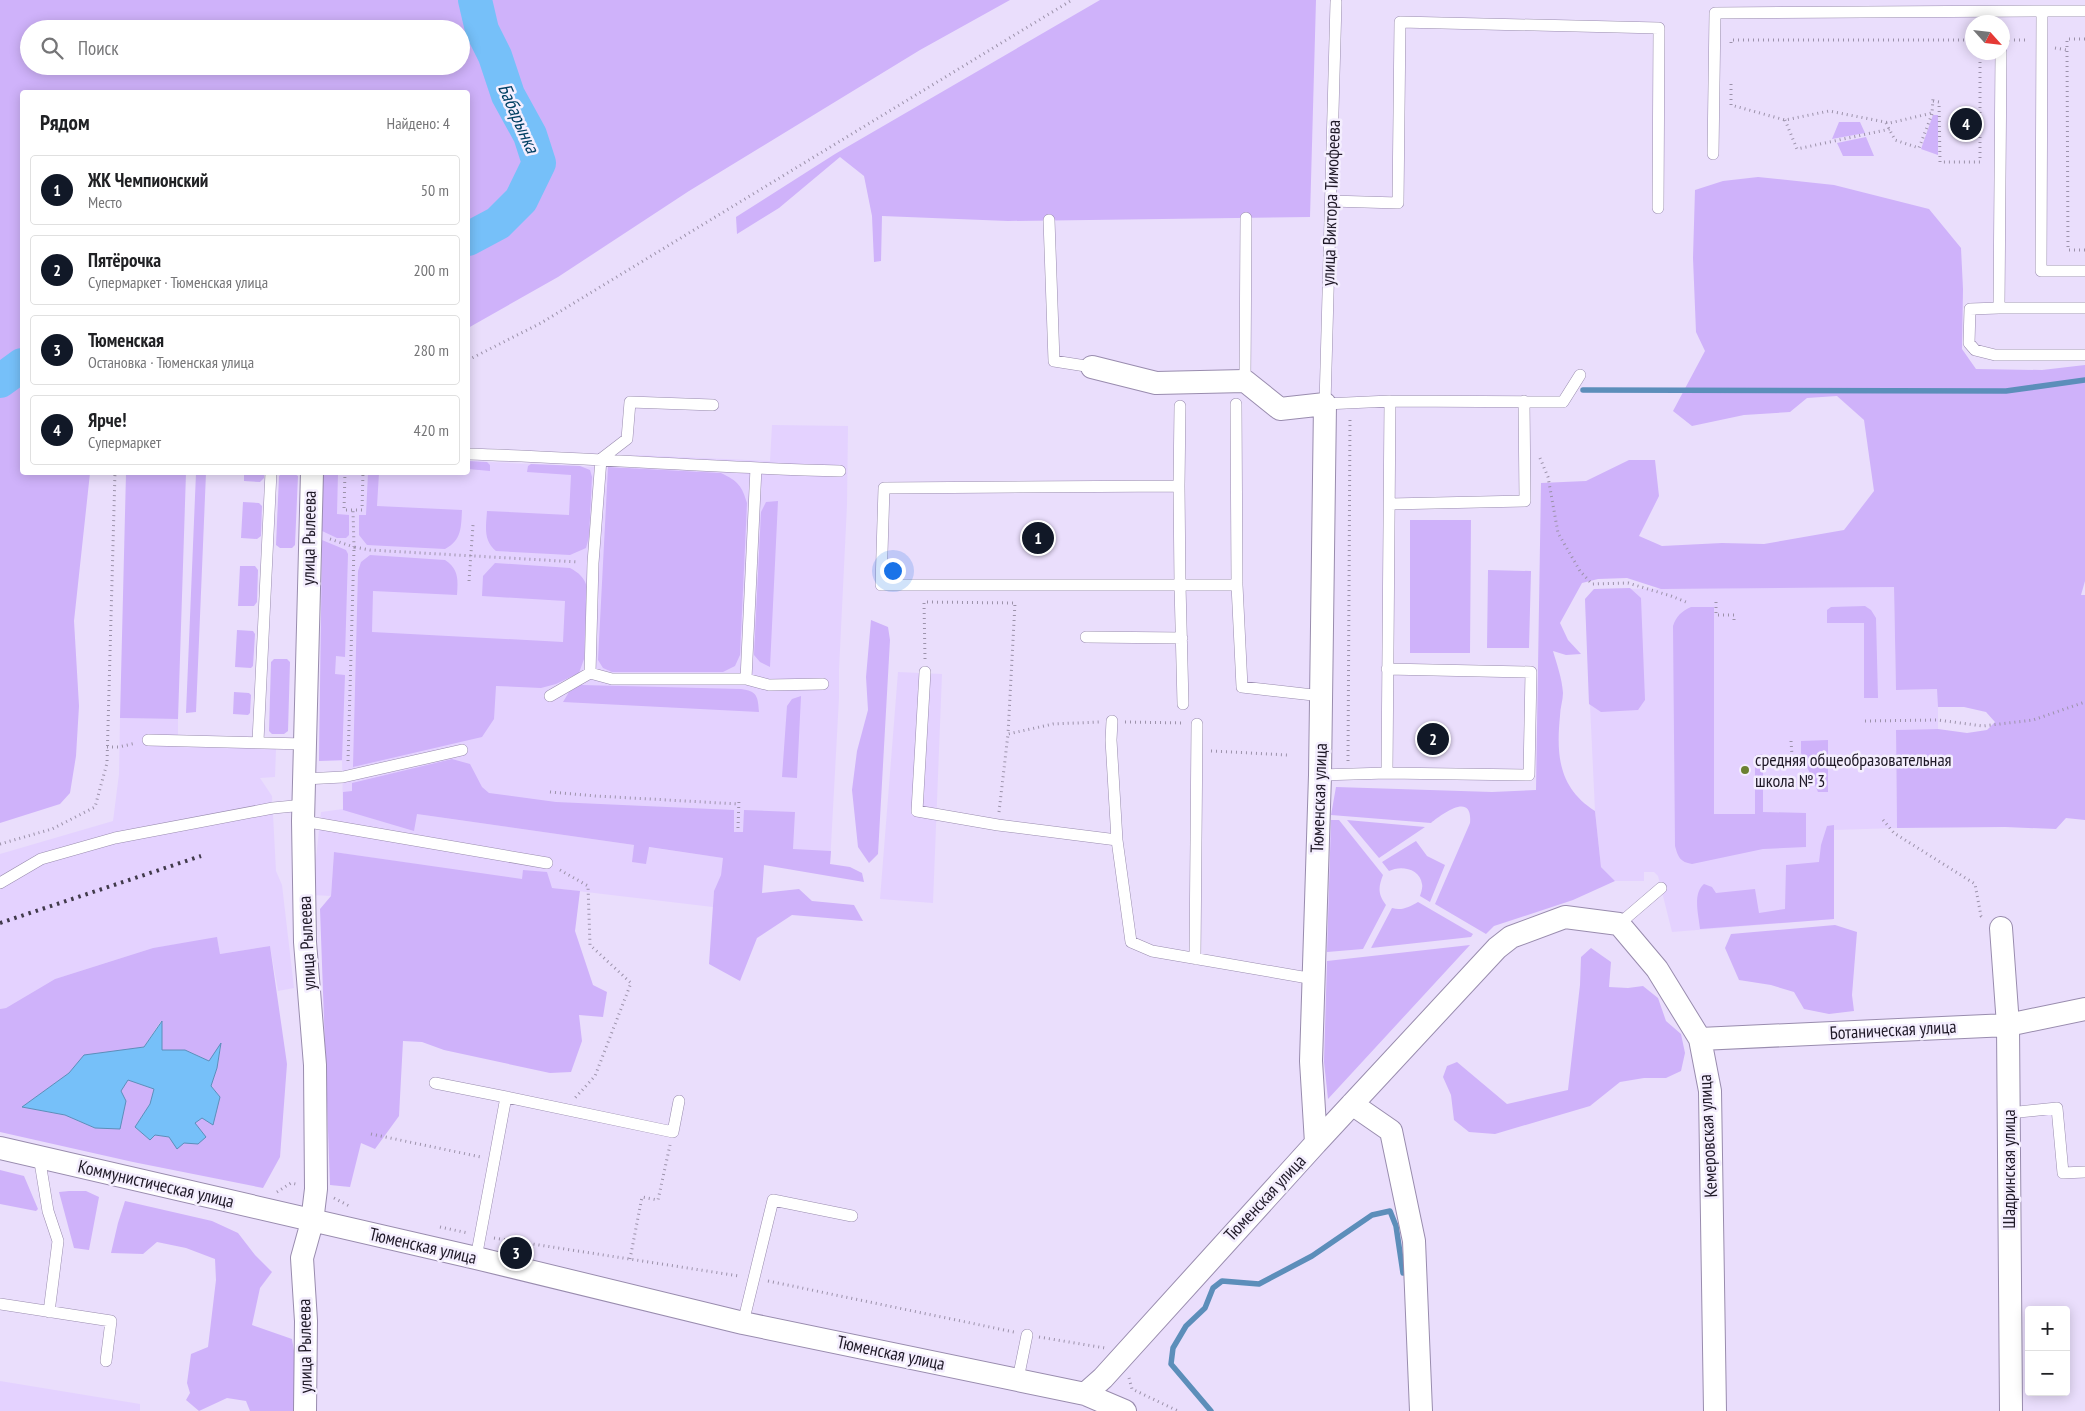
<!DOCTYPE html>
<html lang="ru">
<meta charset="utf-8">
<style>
:root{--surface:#fff;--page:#f6f6f6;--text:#202124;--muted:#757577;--line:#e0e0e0;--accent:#111827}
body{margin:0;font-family:"PT Sans Narrow",sans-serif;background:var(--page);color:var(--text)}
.controls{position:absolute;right:15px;bottom:15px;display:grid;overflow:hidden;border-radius:5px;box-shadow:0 2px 12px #0003}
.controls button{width:45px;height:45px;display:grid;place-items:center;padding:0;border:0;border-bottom:1px solid var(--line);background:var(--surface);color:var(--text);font:25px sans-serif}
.compass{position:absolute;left:1965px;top:15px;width:45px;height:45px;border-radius:50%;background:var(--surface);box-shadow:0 2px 12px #0003;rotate:117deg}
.you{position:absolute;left:892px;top:570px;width:18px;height:18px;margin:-12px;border:4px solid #fff;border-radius:50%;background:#1a73e8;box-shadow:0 0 0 8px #1a73e833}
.badge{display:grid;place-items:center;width:32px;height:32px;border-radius:50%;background:var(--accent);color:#fff;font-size:16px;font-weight:700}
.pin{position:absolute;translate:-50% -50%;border:2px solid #fff;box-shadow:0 1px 5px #0006}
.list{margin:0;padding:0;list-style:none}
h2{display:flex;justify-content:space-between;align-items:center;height:65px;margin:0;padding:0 20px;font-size:21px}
h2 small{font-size:16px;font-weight:400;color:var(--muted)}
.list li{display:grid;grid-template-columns:32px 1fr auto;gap:15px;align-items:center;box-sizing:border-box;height:70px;margin:0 10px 10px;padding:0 10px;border:1px solid var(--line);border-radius:5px}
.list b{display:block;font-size:19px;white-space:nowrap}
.list p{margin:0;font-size:16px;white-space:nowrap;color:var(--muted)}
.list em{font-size:16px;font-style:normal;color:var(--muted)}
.icon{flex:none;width:28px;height:28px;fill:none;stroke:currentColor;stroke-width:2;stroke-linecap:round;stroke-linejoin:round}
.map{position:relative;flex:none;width:2085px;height:1411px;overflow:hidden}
.search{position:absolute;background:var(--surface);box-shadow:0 2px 12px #0003;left:20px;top:20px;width:450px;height:55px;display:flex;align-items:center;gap:12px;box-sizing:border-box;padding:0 18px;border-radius:28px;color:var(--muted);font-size:19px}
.panel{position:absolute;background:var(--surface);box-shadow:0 2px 12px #0003;left:20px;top:90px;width:450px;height:385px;border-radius:5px}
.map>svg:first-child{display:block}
.built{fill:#e4d2ff}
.green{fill:#cfb2fa;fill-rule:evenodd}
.water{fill:#76c0f9;stroke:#5c8eba}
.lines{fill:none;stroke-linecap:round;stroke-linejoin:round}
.stream{stroke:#5c8eba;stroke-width:5.5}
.river{stroke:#76c0f9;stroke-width:34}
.lane-casing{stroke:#998cae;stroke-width:12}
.street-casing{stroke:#998cae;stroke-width:24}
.path{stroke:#9c92aa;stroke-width:3;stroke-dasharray:1 4;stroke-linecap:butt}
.lane{stroke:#fff;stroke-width:11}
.street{stroke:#fff;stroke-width:22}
.rail{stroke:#413a4b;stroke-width:4;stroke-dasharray:2.5 5;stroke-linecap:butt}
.poi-dot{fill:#6b8032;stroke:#f4eefe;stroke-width:2}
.labels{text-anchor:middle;stroke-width:5;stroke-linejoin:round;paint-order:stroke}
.street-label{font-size:18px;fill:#1f1927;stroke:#f4eefe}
.poi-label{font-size:18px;fill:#1f1927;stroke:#f4eefe;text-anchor:start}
.water-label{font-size:19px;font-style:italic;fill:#013f63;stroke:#f4eefe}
</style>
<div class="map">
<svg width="2085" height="1411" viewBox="0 0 2085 1411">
<rect width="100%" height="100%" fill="#eadefc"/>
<path class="built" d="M772,425L848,426L847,505L839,670V698L830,864L417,814L724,858L721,875L714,891L713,907L552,888L522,880L334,852L331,896L312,895L321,812L343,809L342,761H319L323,475L324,473L468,472V461L635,469L636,455L770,461Z
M1894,587L1896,690L1938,689V729L1896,730L1897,828L1834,830V919L1672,932L1658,876L1654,872H1644V881H1615L1601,867L1595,811L1585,599L1594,589Z
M898,672L942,674L933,903L880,899Z
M120,718L178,719V747L276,749L275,777L260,778L272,796L276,871L282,885L294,988L278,991L270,946L220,954L217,938L153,948L55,979L6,1008L0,1009V854L113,821L119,774Z
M0,1381L140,1404V1411H0Z"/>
<path class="green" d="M0,0H1010L920,50L689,191L558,277L468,328V92H22V472L90,473L74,621L79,706L76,756L70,793L60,804L0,823ZM29,29H461V66H29Z
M1100,0H1316L1310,217L1008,221L882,216L881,261L874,262L872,216L864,176L840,157L779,208L737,234L736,217L835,154Z
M1933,115H1938V155L1921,149Z
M1839,122H1860L1865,133L1832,139Z
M1866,137L1874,156H1843L1837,143Z
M1758,177L1834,185L1929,209L1961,248L1963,289L1962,349L1976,369L2042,370L2085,365V581L2081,595H2085V820L2066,818L2056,829L2005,827L1897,828L1896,730L1938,729L1967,733L1987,730L1995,722L1986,712L1964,707H1938L1937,689L1896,690L1894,587L1661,589L1627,578L1598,579L1582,583L1560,623L1568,640L1581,654L1566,655L1553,651C1557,665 1562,678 1563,693C1563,700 1560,708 1560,716C1556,756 1559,788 1595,811L1601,867L1615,881L1573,900L1494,926L1486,934L1435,904L1470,823C1473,791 1442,814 1431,823L1331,815L1336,787L1492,792L1536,790L1541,483L1586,481L1629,460H1655L1659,496L1639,536L1662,546L1722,543L1764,544L1844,530L1874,491L1864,420L1837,396L1807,398L1790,412L1744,415L1692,426L1673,411L1705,351L1696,332L1693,258L1695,190L1723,181Z
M468,461L487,462L490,465V471L468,469Z
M531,464L580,466L590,470L592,477L589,537L586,548L570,555L496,551C483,540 486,527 487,511L569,515L571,475L527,472L528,466Z
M608,467L721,473C738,481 742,486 747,503L740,655L735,666L723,672H612L603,668L598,660Z
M126,473H186L178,719L120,718Z
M196,473H206L196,712L186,713Z
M244,473H264V478L260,482L244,481Z
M282,473L295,474L298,476L295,545L292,548H280L276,545L279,476Z
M324,473H338L337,514L349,515V535L346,538H337L322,531L323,475Z
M368,473H379L377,506L462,510C461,527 462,540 445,549L367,545L359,535V515H366Z
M778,501L770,667L760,662L754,655L761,512L766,502Z
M243,502L259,503L262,506L261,536L257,539L241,538Z
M1410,520H1471L1470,653H1410Z
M322,540L346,550L348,554L345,657L336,656L335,674L345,675L342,760L319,761Z
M370,555L445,560C459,569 458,580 457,595L373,591L372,632L563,642L565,601L482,596L483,576L495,563L570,568C579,573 584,577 587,587L584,659L579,673L556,684L541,688L496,686L494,719L482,737L353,767L358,571L361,562Z
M240,566H255L258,570L257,602L254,606H238Z
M1488,570L1531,571L1529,648H1487Z
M1630,588L1641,598L1645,700L1638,710L1601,712L1589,704L1585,599L1594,589Z
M1865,606L1871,610L1876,618L1878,698H1864V623H1827V610L1831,607Z
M1691,607H1714V814H1755V755L1763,754V812L1806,813V847L1763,849L1692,864C1680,862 1678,857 1675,846L1673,626C1676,616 1682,611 1691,607Z
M871,620L888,627L890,640L878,854L869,863L858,847L852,790L857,751L868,710L866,677Z
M237,630L253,631L255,634L253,666L251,668L235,667Z
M274,659H287L290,662L288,731L284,734H272L269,731L271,662Z
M581,685L741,689C757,691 758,696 759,712L563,702L569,692Z
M234,692L249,693L251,695L250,713L248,715L233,714Z
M801,696L797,778L782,777L787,706L792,699Z
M1828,740V792H1818L1801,753V741Z
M452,759L470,764L482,787L489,793L556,802L734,810V832H743L744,810L795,812L793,849L831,851L830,864L850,867L862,873L864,882L764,865L762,893L799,889L812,901L854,905L863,921L792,915L757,938L740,981L709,964L714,891L721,875L723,858L649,847L646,864L632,862L634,845L417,814L414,831L343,810V792L352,791V783Z
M1331,820H1339L1383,875C1378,888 1378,894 1386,905L1363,949L1327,952Z
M1347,820L1425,827L1379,858Z
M1834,825V919L1700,929C1699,916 1692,894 1704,884L1712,887L1716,893L1755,889L1759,913L1785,909L1786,865L1819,862L1821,845L1827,826Z
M1416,841L1427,856L1445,865L1430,902L1420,896C1421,893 1423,887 1422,884C1420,868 1400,865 1389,871L1382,862Z
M334,852L522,879L523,870L547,872L552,888L580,891L575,931L593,985L607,992L603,1017L579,1015L582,1041L571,1072L550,1073L444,1050L422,1042L403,1041L399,1116L375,1149L361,1143L350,1187L330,1185L320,909L331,896Z
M1418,902L1473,934L1471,937L1371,948L1392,908C1402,911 1409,907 1418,902Z
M1835,925L1857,932L1852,995L1854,1011L1829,1014L1804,1009L1794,992L1771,985L1739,980L1725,948L1731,934Z
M217,937L220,954L270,946L287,1064L280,1157L263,1188L133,1162L0,1132V1009L6,1008L55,979L153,948ZM161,1021L162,1050H185L209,1061L221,1045L217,1068L211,1086L220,1097L213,1124L202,1118L169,1137L155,1135L150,1140L135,1127L150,1104L154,1089L128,1080L95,1128L65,1115L22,1107L69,1073L84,1056L144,1047Z
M1470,945L1328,1099L1324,1062L1327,961Z
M1591,948L1611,962L1609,987L1628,988L1643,986L1658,998L1666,1021L1681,1034L1685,1053L1681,1071L1666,1078H1644L1620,1082L1590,1106L1495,1134L1469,1132L1454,1120L1451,1095L1443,1077L1447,1066L1457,1062L1507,1104L1568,1090L1580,985L1581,957Z
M0,1170L24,1176L38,1209L36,1211L0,1204Z
M69,1191H86L99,1197L89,1250L74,1248L59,1192Z
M125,1201L212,1221L238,1233L255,1255L272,1272L260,1288L252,1325L292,1339L300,1388L295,1411H250L246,1401L227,1398L199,1411L186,1400L190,1393L187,1383L191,1354L208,1347L216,1280L215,1259L186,1248L157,1242L143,1254L111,1253L118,1223Z"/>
<path class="water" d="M162,1021V1050H185L209,1061L221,1043L217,1068L211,1086L220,1097L213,1125L202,1118L195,1123L206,1137L198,1144L184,1143L177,1149L169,1137L155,1135L150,1140L135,1127L150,1104L154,1089L128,1080L121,1091L126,1101L120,1129L95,1128L65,1115L22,1107L69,1073L84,1055L144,1047Z"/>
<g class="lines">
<path class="stream" d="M1583,390L2006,391L2085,380
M1211,1411L1171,1364L1173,1348L1186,1326L1205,1308L1213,1288L1222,1281L1259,1284L1312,1256L1372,1215L1390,1211L1396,1226L1403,1273"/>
<path class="river" d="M468,239L498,223L521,200L539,163L530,135L508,95L495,56L482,30L475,0
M0,381L22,365"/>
<defs>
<path id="lane" d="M1336,2L1325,404L1390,401L1563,402L1580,375
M2085,11H2042L2041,271H2085
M2001,52L1999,308H2085
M1713,154L1715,13L2042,11
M1331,201L1398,203L1400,22L1659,28L1658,208
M1049,220L1054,361L1092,367
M1999,308L1970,309L1969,343L1975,350L1995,355H2085
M1245,381L1246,218
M1236,404L1237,585L1242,687L1322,696
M468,454C592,458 716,468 840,471
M1179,486L1180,406
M1390,504L1525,501L1524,401
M1086,637L1182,638
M925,672L917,811L998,825L1117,840L1131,942L1152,951L1314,979
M590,673L593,563L601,459L627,439L630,402L713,405
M746,679L756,468
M550,696L590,673L612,679H746L769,685L823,684
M1183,704L1180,585H881L884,488L1179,486L1180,585H1237
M1112,721L1111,740L1117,840
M148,740L305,744
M258,741L271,472
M1387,773L1529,775L1531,672L1387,669
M1320,775L1387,773L1390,401
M304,779L343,777L462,750
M303,821L547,863
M0,883L41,859L115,838L273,808L304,805
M1619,924L1661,888
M1195,959L1197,724
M435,1083L506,1097
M2009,1113L2057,1108L2063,1173L2085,1172
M39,1156L48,1211L58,1241L49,1312
M476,1258L506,1097L673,1132L679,1101
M0,1304L111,1321L106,1361
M743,1323L773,1200L852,1216
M1018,1379L1027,1335"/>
<path id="street" d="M2001,928L2008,1025L2011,1411
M1700,1039L2008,1025L2085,1009
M1352,1104L1391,1131L1414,1241L1421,1411
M1316,1143L1497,948L1511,937L1565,917L1619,924L1657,969L1700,1039L1710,1091L1715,1411
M0,1148L476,1258L743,1323L1085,1394L1125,1411
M1085,1394L1103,1378L1316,1143L1311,1061L1320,775L1325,404L1280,409L1245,381L1156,383L1092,367
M305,1411L306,1321L302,1258L312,1222L316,1189L315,1065L305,942L303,821L312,472"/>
</defs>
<use href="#lane" class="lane-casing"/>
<use href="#street" class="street-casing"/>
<path class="path" d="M2085,39H2067V50L2068,250H2085
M2009,40H2028
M1731,43V40H1972
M2055,48L2067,50
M1731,84V105L1785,120L1829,111L1890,123L1932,113L1933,99
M1933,101L1939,102L1940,162H1980V52
M1785,120L1797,149L1890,129
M1886,123L1895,140L1919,148L1932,114
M468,360L541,323L1072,0
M1540,458L1548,477L1558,533L1580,571L1592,584L1628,583L1671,596L1686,602
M345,472L344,510H362L363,472
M330,539L354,547L353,510
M469,581L473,525
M1716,602V615H1734V622
M925,659L924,602L1015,603L1008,734L1053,724L1099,722
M1865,721L1938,720L1983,726L2033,720L2085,702
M1125,722L1184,723
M1791,741L1792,755
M107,747H119L136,743
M1211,751L1288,755
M348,761L354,547L370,550L578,562
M1348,761L1350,417
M550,792L596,796L739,804
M999,812L1008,734
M1883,820L1894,833L1975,884L1981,916L1984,918
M738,828L739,799
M0,844L52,829L95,807L107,763L115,472
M560,870L588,886L590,945L631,983L595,1076L575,1098
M371,1134L481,1157
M277,1192L291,1183L296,1184
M334,1198L351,1207
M440,1227L468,1233
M494,1238L739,1276
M630,1259L642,1197L658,1200L670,1145
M768,1281L1014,1332
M1039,1337L1105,1348
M1129,1378L1132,1389L1178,1411"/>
<use href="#lane" class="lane"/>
<use href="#street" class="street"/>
<path class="rail" d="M0,923L201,856"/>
</g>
<circle class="poi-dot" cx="1745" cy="770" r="5"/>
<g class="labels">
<g class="street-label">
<text transform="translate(1331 203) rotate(-88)" y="6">улица Виктора Тимофеева</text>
<text transform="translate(309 538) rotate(-89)" y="6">улица Рылеева</text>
<text transform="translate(1319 798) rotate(-88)" y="6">Тюменская улица</text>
<text transform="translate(307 943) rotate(-93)" y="6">улица Рылеева</text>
<text transform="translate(1893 1030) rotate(-3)" y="6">Ботаническая улица</text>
<text transform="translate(1708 1136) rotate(-93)" y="6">Кемеровская улица</text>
<text transform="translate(2009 1169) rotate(-90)" y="6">Шадринская улица</text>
<text transform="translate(156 1184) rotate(13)" y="6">Коммунистическая улица</text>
<text transform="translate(1265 1198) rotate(-47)" y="6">Тюменская улица</text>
<text transform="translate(423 1246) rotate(13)" y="6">Тюменская улица</text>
<text transform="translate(305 1346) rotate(-91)" y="6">улица Рылеева</text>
<text transform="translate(891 1353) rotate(12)" y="6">Тюменская улица</text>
</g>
<g class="poi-label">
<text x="1755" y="766">средняя общеобразовательная<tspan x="1755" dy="21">школа № 3</tspan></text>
</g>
<g class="water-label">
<text transform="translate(519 118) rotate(66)" y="7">Бабарынка</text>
</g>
</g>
</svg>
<div class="controls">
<button>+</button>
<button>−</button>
</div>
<svg class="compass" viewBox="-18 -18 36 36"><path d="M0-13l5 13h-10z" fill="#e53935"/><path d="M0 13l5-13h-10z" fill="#757577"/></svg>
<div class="you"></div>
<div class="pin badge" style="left:1038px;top:538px">1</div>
<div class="pin badge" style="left:1433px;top:739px">2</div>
<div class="pin badge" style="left:516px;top:1253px">3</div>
<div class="pin badge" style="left:1966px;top:124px">4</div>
<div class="search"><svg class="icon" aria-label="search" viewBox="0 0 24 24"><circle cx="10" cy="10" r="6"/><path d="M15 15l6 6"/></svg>Поиск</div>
<section class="panel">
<h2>Рядом<small>Найдено: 4</small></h2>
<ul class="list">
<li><span class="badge">1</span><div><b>ЖК Чемпионский</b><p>Место</p></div><em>50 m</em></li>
<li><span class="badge">2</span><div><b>Пятёрочка</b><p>Супермаркет · Тюменская улица</p></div><em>200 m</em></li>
<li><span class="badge">3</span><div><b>Тюменская</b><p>Остановка · Тюменская улица</p></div><em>280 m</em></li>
<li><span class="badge">4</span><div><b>Ярче!</b><p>Супермаркет</p></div><em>420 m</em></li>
</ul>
</section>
</div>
